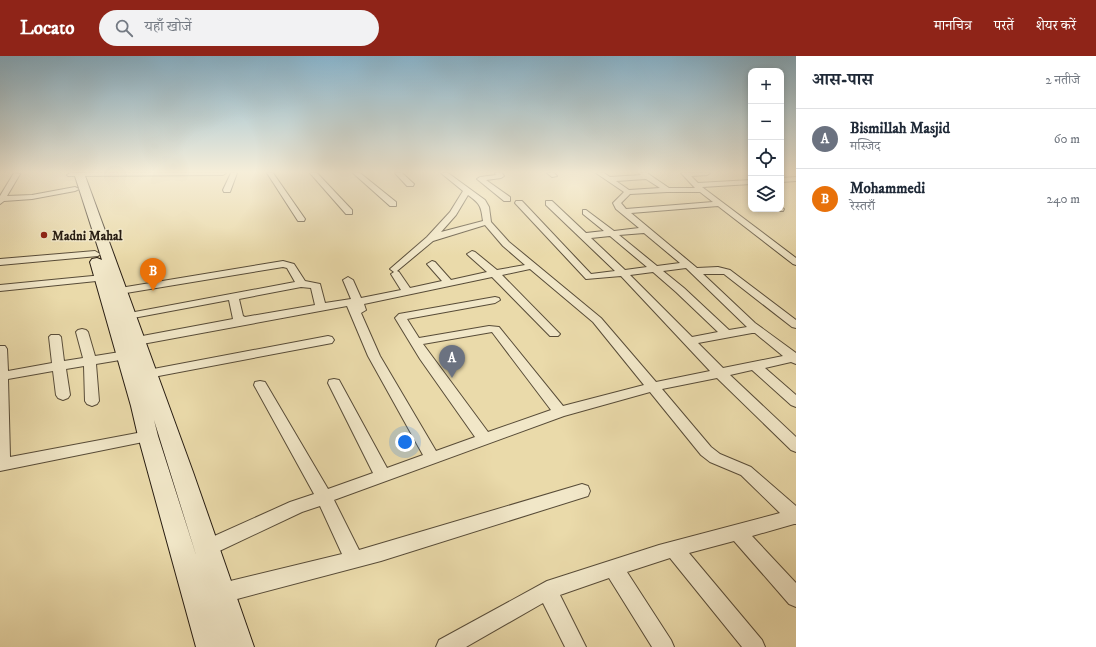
<!DOCTYPE html>
<html lang="hi">
<meta charset="utf-8">
<style>
:root{--surface:#fff;--page:#f2f2f3;--text:#1f2937;--muted:#747a83;--line:#e0e1e3;--accent:#8f2418}
body{margin:0;font-family:"IM FELL DW Pica","Noto Serif Devanagari",serif;background:var(--page);color:var(--text)}
.controls{position:absolute;right:12px;top:12px;display:grid;overflow:hidden;border-radius:8px;box-shadow:0 2px 6px #0003}
.controls button{width:36px;height:36px;display:grid;place-items:center;padding:0;border:0;border-bottom:1px solid var(--line);background:var(--surface);color:var(--text);font:20px sans-serif}
.you{position:absolute;left:405px;top:386px;width:14px;height:14px;margin:-10px;border:3px solid #fff;border-radius:50%;background:#1a73e8;box-shadow:0 0 0 6px #1a73e833}
.badge{display:grid;place-items:center;width:26px;height:26px;border-radius:50%;background:var(--accent);color:#fff;font-size:13px;font-weight:700}
.pin{position:absolute;translate:-50% -33px;filter:drop-shadow(0 1px 2px #0008)}
.pin::after{content:'';position:absolute;top:21px;width:14px;height:12px;background:inherit;clip-path:polygon(0 0,100% 0,50% 100%)}
.list{margin:0;padding:0;list-style:none}
h2{display:flex;justify-content:space-between;align-items:center;height:52px;margin:0;padding:0 16px;font-size:17px}
h2 small{font-size:13px;font-weight:400;color:var(--muted)}
.list li{display:grid;grid-template-columns:26px 1fr auto;gap:12px;align-items:center;box-sizing:border-box;height:60px;padding:0 16px;border-top:1px solid var(--line)}
.list b{display:block;font-size:15px;white-space:nowrap}
.list p{margin:0;font-size:13px;white-space:nowrap;color:var(--muted)}
.list em{font-size:13px;font-style:normal;color:var(--muted)}
.icon{flex:none;width:22px;height:22px;fill:none;stroke:currentColor;stroke-width:2;stroke-linecap:round;stroke-linejoin:round}
.map{position:relative;flex:none;width:796px;height:591px;overflow:hidden}
header{display:flex;align-items:center;gap:24px;box-sizing:border-box;height:56px;padding:0 20px;background:var(--accent);color:#fff}
header strong{font-size:19px}
nav{display:flex;gap:22px;margin-inline-start:auto;font-size:14px}
.search{width:280px;height:36px;background:var(--page);display:flex;align-items:center;gap:10px;box-sizing:border-box;padding:0 14px;border-radius:22px;color:var(--muted);font-size:15px}
main{display:flex}
aside{flex:1;background:var(--surface)}
.map>svg:first-child{display:block}
.lines{fill:none;stroke-linecap:round;stroke-linejoin:round}
.street-casing{stroke:#584c38;stroke-width:2}
.secondary-casing{stroke:#281d12;stroke-width:2}
.street{fill:#f1e7c8;fill-rule:evenodd}
.secondary{fill:#f1e7c8;fill-rule:evenodd}
.poi-dot{fill:#8f2418;stroke:#f1e7c8;stroke-width:1.5}
.labels{text-anchor:middle;stroke-width:3;stroke-linejoin:round;paint-order:stroke}
.far-poi-label{font-size:13px;font-weight:bold;fill:#281d12;stroke:#f1e7c8;text-anchor:start}
</style>
<header>
<strong>Locato</strong>
<div class="search"><svg class="icon" aria-label="search" viewBox="0 0 24 24"><circle cx="10" cy="10" r="6"/><path d="M15 15l6 6"/></svg>यहाँ खोजें</div>
<nav><a>मानचित्र</a><a>परतें</a><a>शेयर करें</a></nav>
</header>
<main>
<div class="map">
<svg width="796" height="591" viewBox="0 0 796 591">
<rect width="100%" height="100%" fill="#eadaaa"/>
<filter id="stains"><feTurbulence type="fractalNoise" baseFrequency=".005" numOctaves="4"/><feColorMatrix values="0 0 0 0 .2 0 0 0 0 .09 0 0 0 0 .02 0 0 0 .5 -.17"/></filter>
<radialGradient id="worn" r=".72"><stop offset=".6" stop-color="#630" stop-opacity="0"/><stop offset="1" stop-color="#630" stop-opacity=".3"/></radialGradient>
<g class="lines">
<defs>
<path id="street" d="M14,117L20,118L7,140L32,139L75,131L79,133L75,135L32,143L4,145L0,148V140Z
M70,117H226L223,119L68,120L67,119Z
M231,117H237L230,136H224L223,134Z
M267,117H273L305,163L304,165H298Z
M310,117H317L352,154V158H346Z
M353,117H360L396,146V150H390Z
M395,117H402L414,128L413,130H407Z
M441,117H448L485,144L489,151L491,166L509,186L601,262L656,326L710,315L621,220L586,223L515,147L516,145H522L591,218L615,215L546,149V145H552L586,177L604,175L583,158V154H586L614,175L639,172L616,153L613,147L624,136L596,117H604L610,121L641,119L639,117H647L669,132H695L681,117H710L707,119L691,120L698,127L751,124V128L702,131L796,202V209L793,208L718,150L631,157L697,212L718,211L730,214L796,264V272L792,271L724,218H703L755,267L796,297V308L791,306L765,312L796,339V351L791,349L752,314L730,319L796,381V396L791,394L717,322L662,333L711,391L720,398L751,411L796,450V468H794L752,480L796,527V551L789,548L734,485L689,497L762,584L765,591H742L670,502L627,516L671,584L674,591H652L609,522L560,539L586,591H565L543,547L466,591H436L439,584L547,525L659,489L780,457L741,419L710,406L701,399L650,336L564,360L334,444L359,494L582,428L588,430L590,435L588,440L381,505L222,547L215,544L212,537L215,530L222,527L342,498L320,450L302,456L213,498L207,500L201,498L198,492L201,486L290,446L314,438L254,329L255,326L260,325L265,326L328,433L373,417L328,327L329,324L334,323L339,324L387,412L423,399L368,300L347,250L137,289L133,288L131,285L133,282L137,281L233,263L229,244L128,263L123,260L124,258L295,226L287,212L283,211L120,238L115,235L120,232L283,205L294,208L305,225L320,228L325,247L351,243L343,224L348,221L353,224L361,242L401,234L391,218L394,216L390,213L427,181L450,156L463,135ZM646,123L660,132L629,134L616,125ZM667,136H700L713,146L626,153L621,147L630,138ZM468,139C480,148 481,149 483,165L441,176L456,159ZM485,169L503,190L525,209L497,214L475,196L472,195L467,198L469,200L487,216L451,224L435,206L432,205L427,208L442,225L410,232L399,216L397,215L433,185ZM644,177L680,207L657,210L619,179ZM610,180L647,211L625,214L591,182ZM686,212L747,271L729,274L684,232L663,215ZM530,213L593,266L644,329L563,350L499,271L489,270L419,282L407,263L495,247L500,244L499,242L495,241L399,258L395,262L420,303L475,381L436,395L380,300L361,257L366,254L364,248L492,221L550,280H558L560,278L558,276L502,219ZM653,216L676,236L718,276L692,281L630,219ZM301,231L311,232L315,249L245,261L243,260L239,243ZM492,276L551,354L488,376L423,288ZM752,277H755L783,300L723,312L698,287Z
M495,117H502L504,120L501,122L486,124L510,141V145H504L477,123L480,121L496,119Z
M547,117H554L557,120L552,121Z
M796,121V125L781,126V122Z
M781,151L784,153L783,155H779L775,153H781Z
M95,195L100,198L98,200L0,209V203Z
M103,219L108,222L106,224L0,235V229Z
M82,273L86,274L88,276L95,300L126,295L130,296L132,299L130,302L126,303L96,308L99,345L97,348L92,350L87,348L85,345L84,310L66,313L70,339L68,342L63,344L58,342L56,339L53,315L8,323L10,401L148,375L153,376L155,380L153,384L0,415V290H5L7,293L8,315L52,307L49,281L51,279H59L61,281L64,305L83,302L76,276L78,274Z
M328,280L332,281L334,284L332,287L148,322L144,321L142,318L144,315L148,314Z"/>
<path id="secondary" d="M74,117H84L193,416L254,591H196L138,380L131,350L90,206L92,203L97,202L102,204ZM154,364L197,502L158,380Z"/>
</defs>
<use href="#street" class="street-casing"/>
<use href="#secondary" class="secondary-casing"/>
<use href="#street" class="street"/>
<use href="#secondary" class="secondary"/>
</g>
<linearGradient id="sky" x2="0" y2="1"><stop stop-color="#88b6d0"/><stop offset="0.58" stop-color="#f6eed9"/><stop offset="1" stop-color="#f6eed9" stop-opacity="0"/></linearGradient>
<rect width="796" height="200" fill="url(#sky)"/>
<circle class="poi-dot" cx="44" cy="179" r="4"/>
<g class="labels">
<g class="far-poi-label">
<text x="52" y="184">Madni Mahal</text>
</g>
</g>
<rect width="100%" height="100%" filter="url(#stains)"/>
<rect width="100%" height="100%" fill="url(#worn)"/>
</svg>
<div class="controls">
<button>+</button>
<button>−</button>
<button><svg class="icon" aria-label="locate" viewBox="0 0 24 24"><circle cx="12" cy="12" r="6"/><path d="M12 2v4M12 18v4M2 12h4M18 12h4"/></svg></button>
<button><svg class="icon" aria-label="layers" viewBox="0 0 24 24"><path d="M12 4l9 5-9 5-9-5zM3 14l9 5 9-5"/></svg></button>
</div>
<div class="you"></div>
<div class="pin badge" style="left:452px;top:322px;background:#6b7280">A</div>
<div class="pin badge" style="left:153px;top:235px;background:#e8710a">B</div>
</div>
<aside>
<h2>आस-पास<small>2 नतीजे</small></h2>
<ul class="list">
<li><span class="badge" style="background:#6b7280">A</span><div><b>Bismillah Masjid</b><p>मस्जिद</p></div><em>60 m</em></li>
<li><span class="badge" style="background:#e8710a">B</span><div><b>Mohammedi</b><p>रेस्तराँ</p></div><em>240 m</em></li>
</ul>
</aside>
</main>
